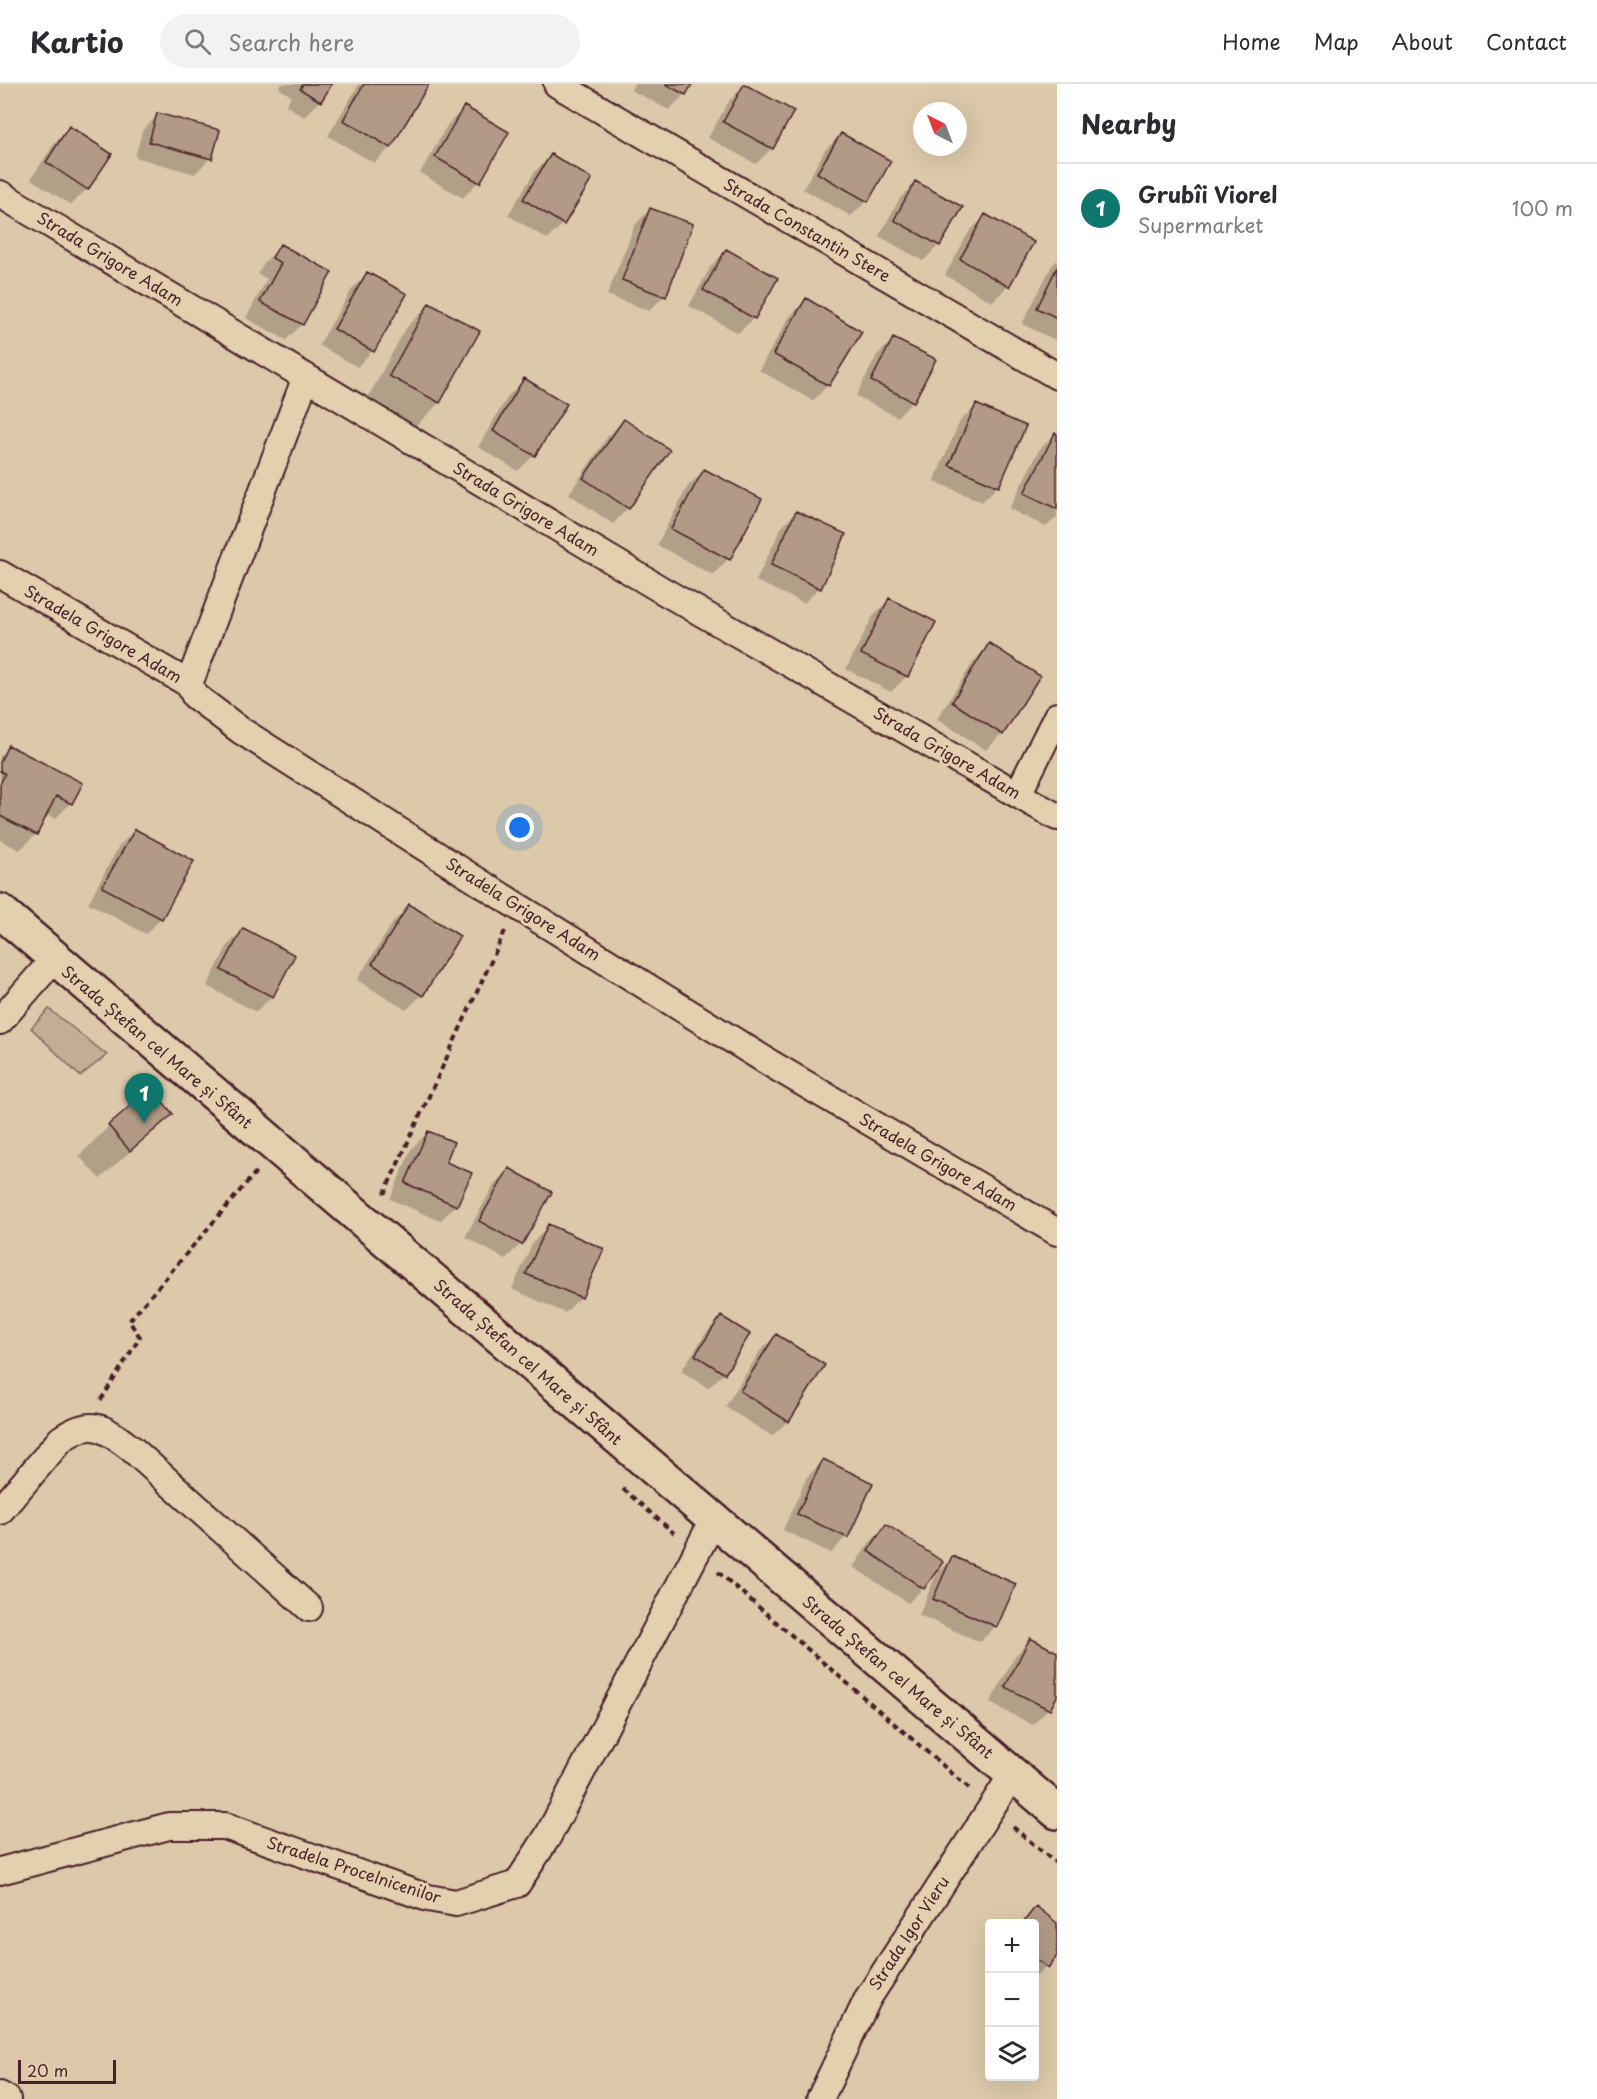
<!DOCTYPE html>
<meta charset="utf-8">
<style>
:root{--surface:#fff;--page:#f2f2f3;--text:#2b2b33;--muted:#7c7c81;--line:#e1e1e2;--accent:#0f766e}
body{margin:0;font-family:"Playpen Sans",sans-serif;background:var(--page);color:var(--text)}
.controls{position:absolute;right:18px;bottom:18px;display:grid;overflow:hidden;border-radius:6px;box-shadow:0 6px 24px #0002}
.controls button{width:54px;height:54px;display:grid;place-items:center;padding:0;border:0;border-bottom:2px solid var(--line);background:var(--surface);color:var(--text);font:30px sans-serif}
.compass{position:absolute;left:913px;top:18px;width:54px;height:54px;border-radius:50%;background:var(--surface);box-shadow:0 6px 24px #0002;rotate:318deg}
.scale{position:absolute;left:18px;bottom:15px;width:98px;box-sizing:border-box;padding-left:6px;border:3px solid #4a1f2b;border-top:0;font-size:16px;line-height:21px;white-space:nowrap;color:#4a1f2b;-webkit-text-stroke:4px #e2d0ae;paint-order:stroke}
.you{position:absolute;left:520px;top:744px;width:21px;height:21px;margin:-15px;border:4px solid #fff;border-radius:50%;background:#1a73e8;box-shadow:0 0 0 9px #1a73e833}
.badge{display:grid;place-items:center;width:39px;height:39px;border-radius:50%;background:var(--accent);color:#fff;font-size:20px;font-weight:700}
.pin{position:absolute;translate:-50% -50px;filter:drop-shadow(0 2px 3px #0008)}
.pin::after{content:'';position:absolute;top:32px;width:21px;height:18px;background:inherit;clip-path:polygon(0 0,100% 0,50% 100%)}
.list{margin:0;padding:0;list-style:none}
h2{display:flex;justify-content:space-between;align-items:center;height:78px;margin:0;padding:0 24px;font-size:26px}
h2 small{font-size:20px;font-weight:400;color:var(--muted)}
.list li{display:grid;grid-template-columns:39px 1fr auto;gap:18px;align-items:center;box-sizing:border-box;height:90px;padding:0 24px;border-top:2px solid var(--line)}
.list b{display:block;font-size:22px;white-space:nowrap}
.list p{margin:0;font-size:20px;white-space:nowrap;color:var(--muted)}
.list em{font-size:20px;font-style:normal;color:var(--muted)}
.icon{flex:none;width:33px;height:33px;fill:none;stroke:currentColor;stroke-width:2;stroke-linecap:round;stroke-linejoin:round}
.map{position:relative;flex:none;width:1057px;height:2015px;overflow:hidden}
header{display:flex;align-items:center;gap:36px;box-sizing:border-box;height:84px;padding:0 30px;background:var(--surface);border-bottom:2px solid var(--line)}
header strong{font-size:28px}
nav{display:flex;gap:33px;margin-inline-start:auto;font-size:21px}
.search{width:420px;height:54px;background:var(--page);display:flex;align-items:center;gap:15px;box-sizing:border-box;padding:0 21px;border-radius:33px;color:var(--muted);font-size:22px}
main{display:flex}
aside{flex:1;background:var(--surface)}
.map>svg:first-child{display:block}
.green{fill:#c4ad94;stroke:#876660;stroke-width:1.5}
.shadow{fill:#0003}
.building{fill:#b39a86;stroke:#4a1f2b;stroke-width:1.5}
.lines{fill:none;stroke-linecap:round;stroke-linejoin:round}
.minor-casing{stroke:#4a1f2b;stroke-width:30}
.secondary-casing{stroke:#4a1f2b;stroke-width:38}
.path{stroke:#4a1f2b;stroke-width:4;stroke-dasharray:6 4.5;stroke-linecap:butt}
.minor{stroke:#e2d0ae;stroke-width:26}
.secondary{stroke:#e2d0ae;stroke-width:33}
.labels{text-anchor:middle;stroke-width:6;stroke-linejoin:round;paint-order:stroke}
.street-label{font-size:16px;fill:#4a1f2b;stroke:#e2d0ae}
</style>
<header>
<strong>Kartio</strong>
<div class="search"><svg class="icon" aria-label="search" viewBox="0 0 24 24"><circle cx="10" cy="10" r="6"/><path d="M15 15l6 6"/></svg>Search here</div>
<nav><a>Home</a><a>Map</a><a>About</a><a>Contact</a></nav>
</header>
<main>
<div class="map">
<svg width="1057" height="2015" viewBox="0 0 1057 2015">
<rect width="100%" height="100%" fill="#dcc9a9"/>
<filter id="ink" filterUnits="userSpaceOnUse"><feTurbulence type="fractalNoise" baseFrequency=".0167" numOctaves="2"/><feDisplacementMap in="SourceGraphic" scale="12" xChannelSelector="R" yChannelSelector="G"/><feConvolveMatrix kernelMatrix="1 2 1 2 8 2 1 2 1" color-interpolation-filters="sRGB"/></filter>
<g filter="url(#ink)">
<path class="green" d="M49,925L107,971L80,992L31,944Z"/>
<path class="shadow" d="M281,0H330L320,17L304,33L286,21L291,12L279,4Z
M359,0H427L390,64L374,79L328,52Z
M634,0H690L684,11L669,26L631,6Z
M745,1L792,27L772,64L756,80L708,54L729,17Z
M464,24L478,98L463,114L420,89L448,40Z
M158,31L210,74L195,90L135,73L142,47Z
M70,44L110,70L87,105L71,121L31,95L54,60Z
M841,50L867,117L851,132L803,105L825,66Z
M551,72L563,140L547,155L508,131L535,87Z
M916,98L939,161L923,177L879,152L900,114Z
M650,125L664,212L649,227L607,211L635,141Z
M985,132L1008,202L992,218L945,191L969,148Z
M280,162L302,240L286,256L246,234L267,195L258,190L265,178Z
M726,167L754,234L738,249L689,222L711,182Z
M1057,176V257L1022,240L1051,183Z
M367,190L372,267L357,283L319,261L352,205Z
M806,216L828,301L813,317L759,286L790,232Z
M429,221L478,247L439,319L416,342L367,315L406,244Z
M893,256L913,317L897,333L856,312L877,271Z
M524,296L565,320L534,371L518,387L478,363L508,312Z
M976,322L998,402L982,418L934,397L960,337Z
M624,336L628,424L613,440L569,410L608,352Z
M1055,350L1057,433L1046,443L1009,425L1039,366Z
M704,387L760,416L728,475L713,491L657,461L688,402Z
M796,428L819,504L804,519L756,497L781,444Z
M889,516L907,592L891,608L846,585L873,532Z
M989,561L1002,650L986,666L937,635L974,577Z
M9,663L71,719L55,735L46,730L36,750L20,766L0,756V672Z
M135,746L161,834L146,850L88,819L119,762Z
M410,822L422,911L406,926L357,896L394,837Z
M243,846L272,912L256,928L207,902L228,861Z
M171,1030L100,1095L79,1072L109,1042Z
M428,1048L444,1079L456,1121L440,1137L390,1115L412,1064Z
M509,1086L521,1160L505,1175L465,1153L494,1101Z
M548,1142L581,1213L565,1229L512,1205L533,1158Z
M721,1233L724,1289L708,1304L681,1287L706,1249Z
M776,1252L788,1337L772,1352L725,1323L760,1267Z
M823,1377L846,1453L831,1469L783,1446L807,1393Z
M886,1442L923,1504L908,1519L853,1483L871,1457Z
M952,1474L996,1542L980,1558L919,1531L937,1489Z
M1030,1556L1057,1570V1609L1048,1625L1033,1641L990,1619L1015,1572Z
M1036,1824L1057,1841V1870L1034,1895V1840H1021Z"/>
<path class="building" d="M303,0H332L321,18L300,5Z
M364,0H429L391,64L343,36Z
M665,0H692L686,11Z
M744,0L794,27L773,65L723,38Z
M464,22L509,48L480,99L435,73Z
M157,29L220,46L212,75L149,58Z
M69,42L112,70L88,106L46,78Z
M841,49L891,77L868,118L817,89Z
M551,70L592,95L564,141L523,115Z
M915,97L963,123L940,162L894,136Z
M650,124L693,140L666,213L622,196Z
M985,130L1034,158L1009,203L960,175Z
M280,160L332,188L303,241L260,218L281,179L272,174Z
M726,165L778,194L755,235L703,206Z
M1057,183V234L1037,224Z
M367,188L407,210L374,268L334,245Z
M806,214L862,248L829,302L773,270Z
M429,219L480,247L440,319L389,292Z
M893,254L936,275L914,318L871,297Z
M524,294L567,320L535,372L493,347Z
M976,320L1026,342L999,403L949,381Z
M624,335L670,366L629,425L583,394Z
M1055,349L1057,350V425L1024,409Z
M704,385L762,415L730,476L671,445Z
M796,427L846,450L821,505L771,481Z
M889,514L936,538L908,593L861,570Z
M989,559L1040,592L1003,651L952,618Z
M8,661L83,699L72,720L56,712L37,751L0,732V700L5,690L0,687V678Z
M135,745L194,777L162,835L102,803Z
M409,820L460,852L423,912L372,880Z
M243,844L295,871L273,913L221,886Z
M151,1004L173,1030L130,1067L108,1041Z
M428,1047L454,1058L446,1078L472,1089L457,1122L405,1099Z
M509,1084L552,1108L522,1161L479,1137Z
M548,1140L604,1165L582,1214L526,1190Z
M721,1232L750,1250L725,1290L695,1271Z
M776,1250L825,1281L789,1338L740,1307Z
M823,1375L873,1399L848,1454L797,1430Z
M886,1440L943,1478L924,1505L868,1467Z
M952,1472L1016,1500L997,1543L933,1515Z
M1030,1554L1057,1568V1612L1050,1626L1005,1603Z
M1036,1822L1057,1839V1872L1048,1884L1034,1873V1840H1022Z"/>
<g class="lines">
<defs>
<path id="minor" d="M557,0L1057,292
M0,110L660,505L1057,733
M0,490L189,600L195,612L240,646L517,822L773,981L1057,1148
M189,600L306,293
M1018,710L1057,632
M0,937L54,875
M0,1427L61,1355C93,1333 104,1344 132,1365L309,1524
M0,1787L169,1742H225L428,1814L456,1819L517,1800L548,1752L713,1437
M0,2011L7,2015
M820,2015L868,1914L1013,1690"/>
<path id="secondary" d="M0,827L1057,1728"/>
</defs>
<use href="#minor" class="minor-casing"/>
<use href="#secondary" class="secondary-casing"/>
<path class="path" d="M384,1110L505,847
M101,1316L140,1253L129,1237L256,1088
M623,1405L674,1449
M718,1488L969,1704
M1013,1743L1057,1780"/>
<use href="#minor" class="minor"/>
<use href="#secondary" class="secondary"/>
</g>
</g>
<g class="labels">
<g class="street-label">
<text transform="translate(807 146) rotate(30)" y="6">Strada Constantin Stere</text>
<text transform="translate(110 175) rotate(31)" y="6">Strada Grigore Adam</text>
<text transform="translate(526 425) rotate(31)" y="6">Strada Grigore Adam</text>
<text transform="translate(103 550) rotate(30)" y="6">Stradela Grigore Adam</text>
<text transform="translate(947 669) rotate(30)" y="6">Strada Grigore Adam</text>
<text transform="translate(523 825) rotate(32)" y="6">Stradela Grigore Adam</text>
<text transform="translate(157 963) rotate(40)" y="6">Strada Ștefan cel Mare și Sfânt</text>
<text transform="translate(938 1078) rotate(30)" y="6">Stradela Grigore Adam</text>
<text transform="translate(528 1278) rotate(41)" y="6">Strada Ștefan cel Mare și Sfânt</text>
<text transform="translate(898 1593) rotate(40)" y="6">Strada Ștefan cel Mare și Sfânt</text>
<text transform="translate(354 1786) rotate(18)" y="6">Stradela Procelnicenilor</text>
<text transform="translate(909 1849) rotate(-57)" y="6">Strada Igor Vieru</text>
</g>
</g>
</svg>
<div class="controls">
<button>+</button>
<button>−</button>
<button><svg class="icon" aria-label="layers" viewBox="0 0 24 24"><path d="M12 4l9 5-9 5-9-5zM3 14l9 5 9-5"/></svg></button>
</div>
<svg class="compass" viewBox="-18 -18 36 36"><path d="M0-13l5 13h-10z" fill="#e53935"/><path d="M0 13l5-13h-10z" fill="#7c7c81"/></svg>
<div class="scale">20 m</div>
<div class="you"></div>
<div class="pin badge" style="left:144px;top:1039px">1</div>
</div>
<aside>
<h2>Nearby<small></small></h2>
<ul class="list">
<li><span class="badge">1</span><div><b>Grubîi Viorel</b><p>Supermarket</p></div><em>100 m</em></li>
</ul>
</aside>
</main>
